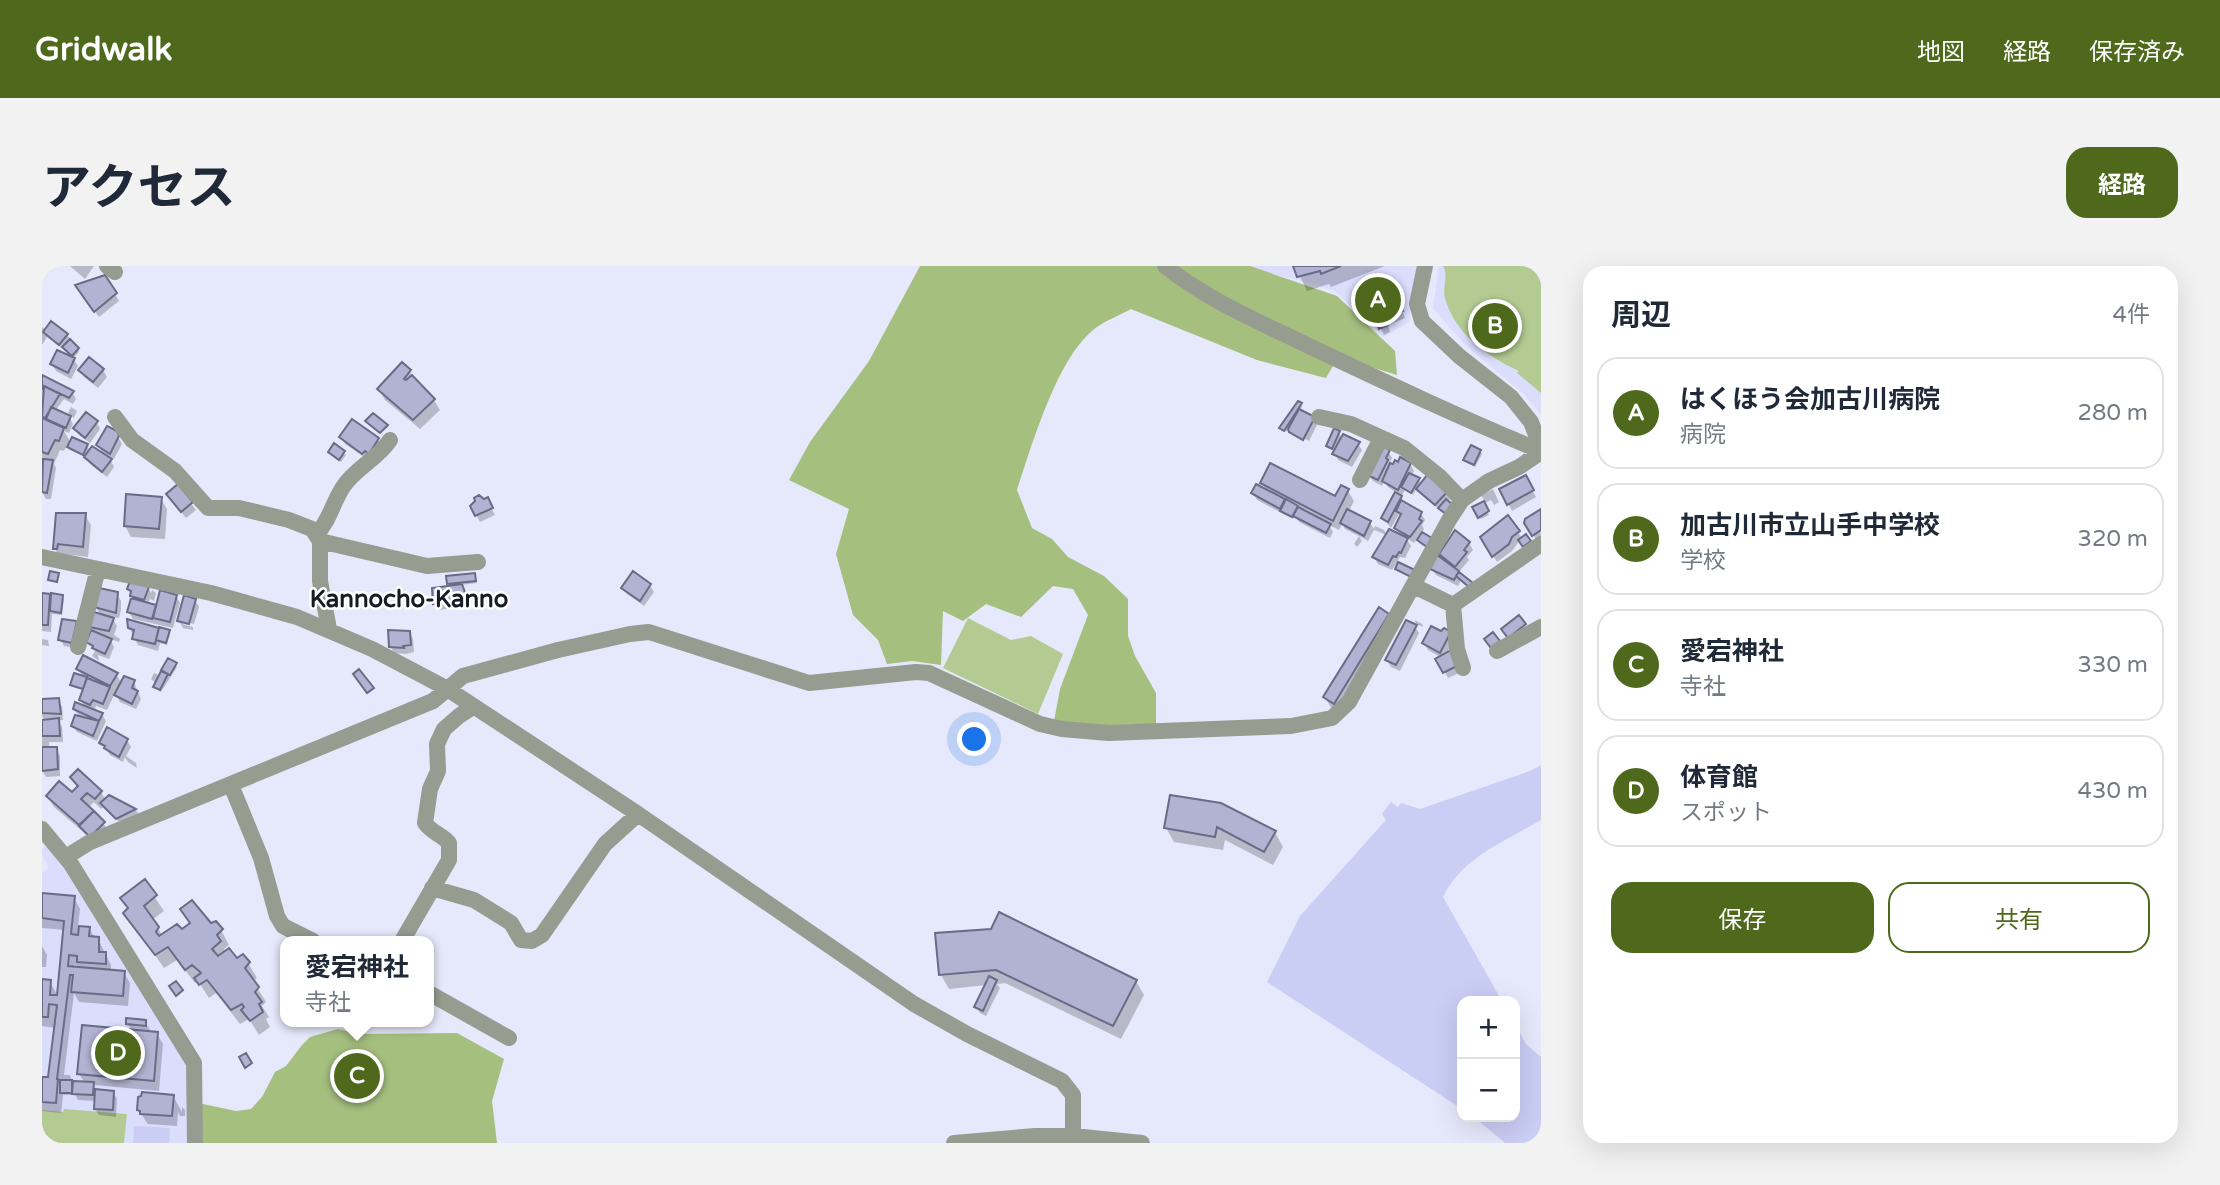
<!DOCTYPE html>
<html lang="ja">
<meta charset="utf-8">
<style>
:root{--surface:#fff;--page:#f2f2f3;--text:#1f2937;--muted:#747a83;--line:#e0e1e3;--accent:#4e691b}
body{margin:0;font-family:"Varela Round","Noto Sans JP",sans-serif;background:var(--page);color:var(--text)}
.controls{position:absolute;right:21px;bottom:21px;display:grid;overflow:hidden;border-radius:14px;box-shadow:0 7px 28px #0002}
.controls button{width:63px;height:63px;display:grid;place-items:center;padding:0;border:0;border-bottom:2px solid var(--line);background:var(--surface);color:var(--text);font:35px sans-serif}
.you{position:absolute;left:933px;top:474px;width:24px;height:24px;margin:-18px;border:5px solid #fff;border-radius:50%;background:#1a73e8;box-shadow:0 0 0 10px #1a73e833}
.badge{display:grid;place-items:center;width:46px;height:46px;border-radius:50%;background:var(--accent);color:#fff;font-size:23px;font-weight:700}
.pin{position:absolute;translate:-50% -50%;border:4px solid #fff;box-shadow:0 2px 7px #0006}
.popup{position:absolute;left:238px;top:670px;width:154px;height:91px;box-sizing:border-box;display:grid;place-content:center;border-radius:14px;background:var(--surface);filter:drop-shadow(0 2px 5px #0005);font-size:23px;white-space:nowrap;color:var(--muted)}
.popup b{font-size:26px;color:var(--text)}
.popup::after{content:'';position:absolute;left:50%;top:100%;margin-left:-14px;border:14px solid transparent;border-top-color:var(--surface)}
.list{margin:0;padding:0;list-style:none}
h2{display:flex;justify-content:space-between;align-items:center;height:91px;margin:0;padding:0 28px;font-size:30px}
h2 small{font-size:23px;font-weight:400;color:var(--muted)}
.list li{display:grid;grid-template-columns:46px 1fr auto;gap:21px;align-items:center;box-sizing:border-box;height:112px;margin:0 14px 14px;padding:0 14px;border:2px solid var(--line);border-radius:21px}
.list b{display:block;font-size:26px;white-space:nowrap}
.list p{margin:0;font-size:23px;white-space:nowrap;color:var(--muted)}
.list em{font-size:23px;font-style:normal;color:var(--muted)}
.actions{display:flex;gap:14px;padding:21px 28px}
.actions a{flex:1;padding:16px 0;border:2px solid var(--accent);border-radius:21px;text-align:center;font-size:24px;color:var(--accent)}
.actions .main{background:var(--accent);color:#fff}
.map{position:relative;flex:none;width:1499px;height:877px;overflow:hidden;border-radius:21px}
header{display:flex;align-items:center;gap:42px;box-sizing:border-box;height:98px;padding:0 35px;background:var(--accent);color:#fff}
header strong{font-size:33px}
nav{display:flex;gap:38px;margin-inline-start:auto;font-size:24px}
.intro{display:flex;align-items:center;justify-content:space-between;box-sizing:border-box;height:168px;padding:0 42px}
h1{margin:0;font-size:49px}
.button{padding:18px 32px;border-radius:21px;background:var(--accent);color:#fff;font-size:24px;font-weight:700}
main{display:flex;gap:42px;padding:0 42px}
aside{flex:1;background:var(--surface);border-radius:21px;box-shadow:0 7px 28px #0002}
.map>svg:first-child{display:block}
.built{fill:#daddfc}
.green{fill:#b3cb93}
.forest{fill:#a5bf7f}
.water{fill:#cacdf4}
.shadow{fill:#0003;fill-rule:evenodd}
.building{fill:#b1b3d2;stroke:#696b87;stroke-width:2}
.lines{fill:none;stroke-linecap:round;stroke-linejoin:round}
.minor{stroke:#969c8f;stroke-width:16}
.labels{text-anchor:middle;stroke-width:5;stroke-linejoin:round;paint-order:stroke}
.quarter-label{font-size:24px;font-weight:bold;fill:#191a25;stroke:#fff}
</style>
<header>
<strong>Gridwalk</strong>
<nav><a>地図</a><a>経路</a><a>保存済み</a></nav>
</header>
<div class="intro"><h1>アクセス</h1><a class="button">経路</a></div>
<main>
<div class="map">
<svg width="1499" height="877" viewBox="0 0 1499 877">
<rect width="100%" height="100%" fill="#e6e8fb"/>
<path class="built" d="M1201,0H1377L1372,15L1367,56L1342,71L1292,24Z
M1397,0H1499V149L1482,128L1423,79L1391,42Z
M9,579L146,796L148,877H0V607L7,602L0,589V582Z"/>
<path class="green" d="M1401,0H1499V127L1475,107L1477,105C1446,91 1412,67 1403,32C1400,21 1407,10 1401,0Z
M926,352L969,374L989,370L1021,388L996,448L901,402Z
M22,843L85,848L82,877H0V844L21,846Z"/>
<path class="forest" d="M878,0H1208L1295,30L1353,85L1355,109L1296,91L1284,112L1215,94L1089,43C1078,49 1065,54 1055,61C1016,88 990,179 975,224L990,262L1010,273L1026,291L1062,310L1086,333V370L1093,390L1114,427V458L1051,460L1012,455L1018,423L1046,349L1031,323L1011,320L979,351L944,338L921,355L901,345L899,399L870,395L845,398L836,374L811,349L794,288L807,243L747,214L768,176L827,95Z
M296,763L316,768L415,767L462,793L450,835L455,877H156V837L194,845L209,843L220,831L233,806L244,800L260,779L268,771Z"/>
<path class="water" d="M1499,499V554C1463,575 1419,592 1401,631L1460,735H1420V843L1225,716L1258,650L1344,554L1340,548L1349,536L1356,541L1359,537L1378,543L1488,505Z
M1473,758L1484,778L1499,791V877H1463L1432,851H1473Z
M92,860L128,862L127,877H91Z"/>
<path class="shadow" d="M28,0H27H52L43,13Z
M1253,0H1343L1289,21L1287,18L1265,25Z
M1347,19L1350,28L1328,36L1325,30Z
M39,26L73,28L77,35L57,51Z
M1359,42L1363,52L1346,59L1348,66L1342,69L1331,46Z
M10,57L25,69L36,83L37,86L32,91L5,71L0,79V61L4,64Z
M32,94L36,100L29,113L14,105L10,98Z
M361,98L392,134L398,144L378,163L343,134L337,123Z
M38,104H61L65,111L56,122L42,111Z
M0,111L30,126L34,133L31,138L22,133L13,145L28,152L31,158L27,167L22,165L29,177L45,180L48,185L62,190L56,179L76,171L80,178L72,193L66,189L72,201L65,211L48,198L44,191L28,184L25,179L22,185L18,184L12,198L14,202L9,233H4L0,226L3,195H0Z
M1259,138L1260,141L1257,145L1275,159L1267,175L1250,166V168L1247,161L1244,166L1239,162Z
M29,141L35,145L32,152L26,147Z
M55,157L58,163L48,177L37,169L33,163Z
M1296,166L1300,173L1316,178L1320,184L1310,201L1296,194L1293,186L1286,180Z
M299,171L336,174L340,180L325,193L303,178Z
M292,180L304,189L299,196L288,186Z
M1346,185L1350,192L1347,199L1352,201L1368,198L1372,205L1369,210L1377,214L1379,219L1386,211L1408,233L1405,236L1406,250L1380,229L1375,222L1371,229L1363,224L1359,231L1363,238L1379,247L1383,254L1380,259L1382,263L1379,268L1389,273L1387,282L1379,277L1376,272L1372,277L1364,272L1369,280L1363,292L1358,291L1350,304L1336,298L1332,291L1345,269L1332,264L1326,275L1317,270L1320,275L1315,281L1312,278L1317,270L1303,263L1300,258L1297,264L1287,259L1291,266L1288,272L1257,256L1253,250L1251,253L1215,234L1211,227L1226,226L1220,217L1294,232L1306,225L1312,235L1307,245L1328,257L1332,263L1333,260L1342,264L1345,269L1359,271L1354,262L1359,251L1357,248L1349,262L1341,252L1355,227L1346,221L1342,215L1340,220L1331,215L1327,209Z
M1438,185L1440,188L1433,201L1425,197L1423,194Z
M1483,211L1494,231L1470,245L1459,224Z
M136,220L154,244L144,252L130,235Z
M1451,223L1457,236L1452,239L1449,234L1441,238L1447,249L1439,253L1433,242L1443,236L1439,229Z
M119,233L125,243L123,273L89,271L83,260Z
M445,234L453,249L438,256L430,240Z
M1498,245L1499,273L1495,275L1484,257Z
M15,249H43L49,259L46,291L21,288L19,293L13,283Z
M1476,266L1480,273L1483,271L1489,279L1484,282L1478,274L1470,285L1455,296L1440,271Z
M1427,277L1431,284L1425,291L1427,294L1416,307L1430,323L1419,314L1416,320L1394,309L1390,303L1396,291L1402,293L1399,288Z
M591,308L608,320L612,326L602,340L585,328L581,322Z
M432,309L435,317L419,319L427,339L397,344L393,337L409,321L407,317Z
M106,322L109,327L110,324L114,327L112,335L108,333L106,338L116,341L134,330L138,337L131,362L91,353L87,346L91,333L87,323Z
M0,328L7,329L10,335L20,331L22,333L20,349L10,348L9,366L0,365Z
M75,328L79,335V344L77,352L70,351L75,360L72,369L78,373L77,376L68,373L72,381L67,393L56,389L57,395L50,390L53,385L46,376L51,364L49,361L59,350L54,341Z
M153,334L157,341L152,358L140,355V358L151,361V364L141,362L137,355Z
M1345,350L1299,448L1289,442L1283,431Z
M1373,354L1380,358L1381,361L1374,358Z
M21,355L34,382L22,380L18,373Z
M87,361L126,366L128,368L125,379L118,377L116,385L96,379Z
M1373,361L1377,367L1358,405L1349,401L1345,394Z
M1390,362L1408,367L1411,374L1404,389L1419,406L1406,412L1396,393L1400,392L1386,384L1382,377Z
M367,366L371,373L372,386L364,388L352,387L348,380Z
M0,373L6,374L7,380L0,379Z
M127,394L135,401L119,426L115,423V418L109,413L112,407L119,410Z
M36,402L74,408L80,418L92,416L99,433L94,443L78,436L73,427L65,444L54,440L52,445L60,448L64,455L55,475L35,466L31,460L38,452L32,443L43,442L39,434L42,425L30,419L42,412Z
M16,434L20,441L21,454H16L20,461L21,476H7V483H14L18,490V510L4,511L0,504V455H3L0,450V435Z
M85,474L89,481L84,490L94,497L95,502L86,496L83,491L81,496L68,489L59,476Z
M30,511L59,526L64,535L68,531L94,544L97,549L79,558L62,540L59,543L52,536L46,542L66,563L53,576L12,541L6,531L31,528L36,522Z
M1129,531L1233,566L1241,581L1231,599L1183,574L1181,584L1132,576L1124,562Z
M102,615L122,645L110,654L121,670L169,660L179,664L187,679L182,683L184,686L195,694L206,697L215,712L211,715L224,736L220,740L227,751L224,753L228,761L217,769L207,753L198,758L174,727L167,732L156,715L153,717L135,694L122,702L83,647Z
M0,629L32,632L38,643L36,661L47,662L53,672L56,673L69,699V706L82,707L88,717L86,740L37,736L32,727L22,809H28L30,816L43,817L37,808L90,765L86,758L103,756L110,767L115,768L121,778L117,825L52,819L55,825L71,826L75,833L74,851L57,849L53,843L54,835L36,834L30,823V829H21L19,847L0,845V813H8L14,762L0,760V715L8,716L16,730L23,664L0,662ZM32,699L44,701V704L32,703Z
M895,669L1094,715L1102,729L1079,773L963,717L955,718L958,722L944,750L938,747L934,741L945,719L907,723L899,709Z
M0,680L5,689L4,701H0Z
M330,804L334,811L329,820L326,817L318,832L306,822L302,815Z
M131,830L140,846V841L143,844V850H138L136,846L135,860L106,858L103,854L97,844Z"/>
<path class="building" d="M1251,0H1299L1279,8L1278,5L1255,11Z
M63,9L75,27L52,46L33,19Z
M1344,10L1348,21L1323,31L1319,20Z
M1356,33L1361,45L1343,52L1346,59L1337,63L1329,45Z
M9,55L26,68L17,79L1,66Z
M28,73L37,82L30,90L20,81Z
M15,84L33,92L26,107L8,98Z
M47,91L62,103L51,116L36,104Z
M360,96L369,104L362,113L364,114L370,109L393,133L371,154L335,123Z
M0,109L32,125L27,132L2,120L0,123Z
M2,120L18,128L3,152L0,151Z
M1256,135L1260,137L1242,165L1237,162Z
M9,141L29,150L24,162L4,153Z
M1257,143L1273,151L1261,174L1247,166L1246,163Z
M44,146L56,155L43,172L31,162Z
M331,147L346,159L338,167L323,155Z
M0,152L22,162L17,175L13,174L6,188L0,186Z
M310,153L337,172L327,188L323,185L320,188L297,171Z
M65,160L75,165L77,170L68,188L54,179Z
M1292,162L1298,165L1290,183L1284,180Z
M1301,168L1318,176L1306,195L1290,188Z
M30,171L46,178L41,189L25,181Z
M292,177L303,185L297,194L286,186Z
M1429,179L1439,184L1432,199L1421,194Z
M50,180L70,193L60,206L42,191Z
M1341,180L1348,184L1344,192L1346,194L1336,214L1325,209Z
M1358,191L1369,197L1356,224L1340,215L1348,197L1351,198L1353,194L1356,196Z
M1,193L11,194L5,227L0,226Z
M1228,197L1293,230L1299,219L1307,223L1291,255L1218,217Z
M1367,207L1378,212L1369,227L1359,221Z
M1386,208L1406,225L1393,239L1374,223Z
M1484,209L1492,224L1465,239L1457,223Z
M136,218L151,236L139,246L124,228Z
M1214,218L1243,233L1238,243L1209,227Z
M1353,226L1360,230L1346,256L1339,252Z
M84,228L120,231L117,263L82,260Z
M437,229L442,233L446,231L451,242L433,250L428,240L433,235L432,232Z
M1244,233L1256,240L1250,251L1238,245Z
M1404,233L1411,239L1404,248L1396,242Z
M1359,234L1380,246L1377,253L1380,255L1368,271L1352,262L1359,248L1354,245Z
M1442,235L1447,245L1436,252L1430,241Z
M1256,241L1289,258L1284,267L1251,250Z
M1305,243L1329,255L1322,270L1298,257Z
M1499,243V264L1490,270L1482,257L1483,253Z
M14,247H44L41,281L16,278L15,283H11Z
M1466,249L1478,265L1470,271L1467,278L1450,291L1438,271Z
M1347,263L1366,272L1359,287L1357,286L1354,291L1351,290L1346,299L1330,291Z
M1413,264L1428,276L1422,284L1425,286L1413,301L1397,288Z
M1380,266L1390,272L1385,281L1375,274Z
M1484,268L1489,275L1481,281L1476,274Z
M1395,289L1417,305L1412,314L1388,303Z
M1356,296L1373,304L1369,311L1353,303Z
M8,305L17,307L15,316L6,314Z
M591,305L609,318L598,335L579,322Z
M1417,306L1431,317L1428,322L1414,310Z
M433,307L434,315L405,318L404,310Z
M88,315L107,321L102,334L88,330L89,325L85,323Z
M420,318L425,332L391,338L390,322Z
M57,322L76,326L74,347L52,341Z
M118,324L135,329L128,356L111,352Z
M0,327L8,328L6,359H0Z
M9,327L21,329L19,347L8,345Z
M142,329L154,333L147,358L135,355Z
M89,332L114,339L110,353L85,346Z
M1337,341L1347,348L1292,438L1281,431Z
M52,346L72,352L67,365L47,361Z
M1477,349L1484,358L1466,372L1459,363Z
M20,353L35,355L30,377L16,374Z
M85,353L117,362L113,378L90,373L92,364L86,362Z
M1364,354L1375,359L1354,399L1343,394Z
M1389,360L1399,365L1402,362L1409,366L1398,387L1380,377Z
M117,361L128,364L124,377L114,374Z
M49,364L70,373L63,388L50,382L51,380L44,376Z
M346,364L368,365L369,379L361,380L362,382L347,381Z
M1451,366L1458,375L1449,382L1442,373Z
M1409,384L1417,399L1401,407L1393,393Z
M41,389L76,407L68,420L34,403Z
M126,392L135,397L128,409L119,404Z
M317,403L332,422L325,427L311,408Z
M119,405L126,408L118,424L111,421Z
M32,407L45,411L41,423L28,419Z
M82,410L93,414L90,422L96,425L90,438L72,429Z
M45,412L68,421L61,438L51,434L48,439L37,434Z
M17,432L19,448L0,447V433Z
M33,436L61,447L57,455L31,443Z
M33,449L57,455L51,470L29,460Z
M17,452L18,470H0V454Z
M65,461L86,473L77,491L62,482L63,480L57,477Z
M0,481H15L16,503L0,505Z
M36,503L60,525L53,533L45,527L39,533L52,545L37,559L4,530L17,515L30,526L36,520L28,511Z
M67,529L69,530L94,543L74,553L58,537Z
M1128,529L1179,537L1234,565L1222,586L1175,561L1173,571L1122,562Z
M52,545L63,556L48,571L37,560Z
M103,613L115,629L102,640L117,661L114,666L117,670L135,658L140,663L148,657L138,643L150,634L169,657L174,655L181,663L175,669L179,675L170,683L176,690L187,682L195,692L201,688L208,696L203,702L217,721L213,726L220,736L217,738L221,746L208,755L199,744L202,741L200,738L189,744L165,714L157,719L152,712L159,707L157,705L150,699L143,704L126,681L113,689L81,647L86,642L78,632Z
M0,627L33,630L29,668L36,669L37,660L48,661L47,670L57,671V686H64V698L35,696V690L27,689L26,700L83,705L81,730L29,726L31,709H28L15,813H16L14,837L0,836V811H6L15,739L7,738L6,751H0V713L9,714L8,729H15L22,655L0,652Z
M957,646L1095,714L1071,760L954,704L897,709L893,667L949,663Z
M947,710L955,714L941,745L932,741Z
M134,715L141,724L134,730L127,720Z
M84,752L104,754V760L84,758Z
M40,759L116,766L112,815L35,808Z
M204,787L210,797L203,802L197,791Z
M317,793L331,803L324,814L322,812L314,827L300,815L306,807L309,809L313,804L310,802Z
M18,814H30V827H18Z
M31,815L52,816L51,829L30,828Z
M53,823L72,825L71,844L52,843Z
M100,826L132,829L130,850L98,848V845L95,844L96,831L99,830Z"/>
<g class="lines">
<path class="minor" d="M65,0L73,6
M1123,0C1167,35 1218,56 1269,81C1345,117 1421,153 1499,185
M1383,0L1375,38L1380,55L1417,90L1469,131L1489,156L1499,182
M73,151L90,174L133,205L166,242H197L247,254L270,263L278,275V315L287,363
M1277,151L1309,158L1362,182L1398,211L1420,234
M1318,214L1339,172
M274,269C288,254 290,238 301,221C313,202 336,193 348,174
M278,275L385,300L436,296
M0,291L169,327L255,351L330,383L404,422L596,548L872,738L925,768L1020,815L1031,829V870
M1372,320L1411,339L1499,278
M1411,339L1415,383L1421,402
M36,381L56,303
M1455,385L1499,361
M189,519L219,592L235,650L241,660L271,675
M0,563L29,598L152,797L153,877
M24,591L48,576L391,435L421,410L516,384L588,368L607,366L767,417L874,406L887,407L998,458L1020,463L1067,467L1249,460L1290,452L1307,436L1407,254L1420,234L1447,215L1477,201L1499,186
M390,622L432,634L469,657L479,674L490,675L500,669L563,578L596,548
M360,675L407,594V577C399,568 390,567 383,557L388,523L396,505L395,478L402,463L417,450L432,440
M387,727L467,772
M912,877L993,870H1031L1100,877"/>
</g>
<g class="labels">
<g class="quarter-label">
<text x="367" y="341">Kannocho-Kanno</text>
</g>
</g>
</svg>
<div class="controls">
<button>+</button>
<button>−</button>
</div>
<div class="you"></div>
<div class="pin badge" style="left:1336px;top:34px">A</div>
<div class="pin badge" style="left:1453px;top:60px">B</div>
<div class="pin badge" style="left:315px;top:810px">C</div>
<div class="popup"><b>愛宕神社</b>寺社</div>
<div class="pin badge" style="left:76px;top:787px">D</div>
</div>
<aside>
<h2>周辺<small>4件</small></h2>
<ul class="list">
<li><span class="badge">A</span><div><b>はくほう会加古川病院</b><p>病院</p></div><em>280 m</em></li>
<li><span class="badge">B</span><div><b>加古川市立山手中学校</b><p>学校</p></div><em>320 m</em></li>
<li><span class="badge">C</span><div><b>愛宕神社</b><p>寺社</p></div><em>330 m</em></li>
<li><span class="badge">D</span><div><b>体育館</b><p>スポット</p></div><em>430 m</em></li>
</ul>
<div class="actions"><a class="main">保存</a><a>共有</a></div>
</aside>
</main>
